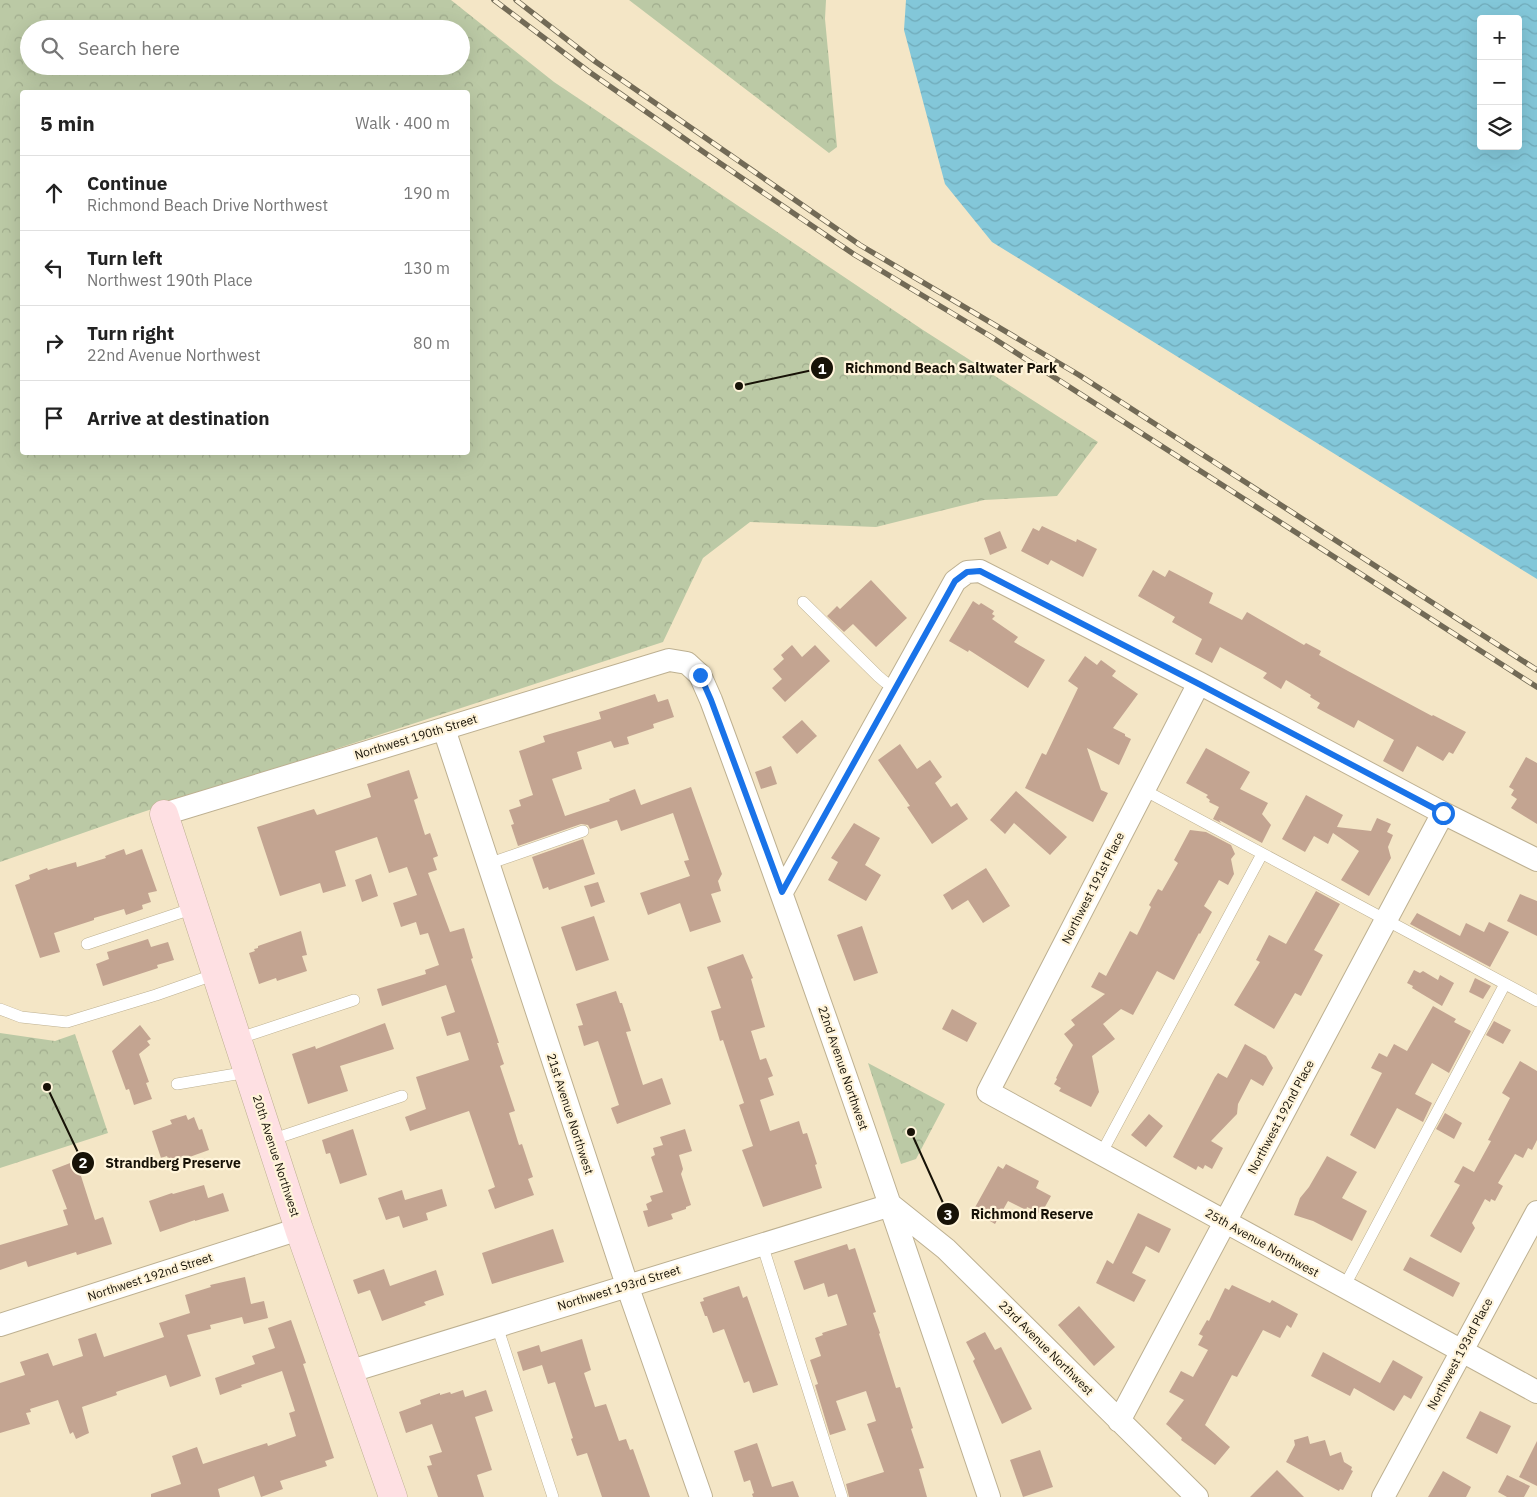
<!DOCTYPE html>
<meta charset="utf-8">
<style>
:root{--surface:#fff;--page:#f6f6f6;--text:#222;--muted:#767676;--line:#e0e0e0}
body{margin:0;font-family:"IBM Plex Sans",sans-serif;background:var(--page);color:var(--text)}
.controls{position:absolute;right:15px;top:15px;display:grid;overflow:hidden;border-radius:5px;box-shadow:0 5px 20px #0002}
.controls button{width:45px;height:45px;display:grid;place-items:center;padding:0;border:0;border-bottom:1px solid var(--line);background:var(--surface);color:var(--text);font:25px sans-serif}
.stop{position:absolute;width:15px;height:15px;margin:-11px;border:4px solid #1a73e8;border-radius:50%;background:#fff}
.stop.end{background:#1a73e8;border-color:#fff;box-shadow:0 1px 5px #0008}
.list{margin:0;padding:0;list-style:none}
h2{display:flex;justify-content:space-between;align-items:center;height:65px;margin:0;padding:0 20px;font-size:21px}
h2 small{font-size:16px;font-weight:400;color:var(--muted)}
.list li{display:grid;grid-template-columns:32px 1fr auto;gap:15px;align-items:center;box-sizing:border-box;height:75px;padding:0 20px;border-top:1px solid var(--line)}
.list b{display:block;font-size:19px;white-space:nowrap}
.list p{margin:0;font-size:16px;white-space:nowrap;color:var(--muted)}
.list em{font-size:16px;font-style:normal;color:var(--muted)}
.icon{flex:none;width:28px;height:28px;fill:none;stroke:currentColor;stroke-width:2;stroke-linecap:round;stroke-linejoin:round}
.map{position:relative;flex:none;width:1537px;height:1497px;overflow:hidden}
.search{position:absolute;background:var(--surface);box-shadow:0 5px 20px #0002;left:20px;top:20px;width:450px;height:55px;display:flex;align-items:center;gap:12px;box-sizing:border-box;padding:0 18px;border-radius:28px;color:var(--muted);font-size:19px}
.panel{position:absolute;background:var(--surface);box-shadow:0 5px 20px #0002;left:20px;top:90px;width:450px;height:365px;border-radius:5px}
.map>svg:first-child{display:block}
.park{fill:url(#park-crowns);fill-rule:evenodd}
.water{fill:url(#water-waves);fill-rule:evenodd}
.building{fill:#c3a491}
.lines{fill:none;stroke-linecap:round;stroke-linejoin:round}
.lane-casing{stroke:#bdb091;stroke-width:12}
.street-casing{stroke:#bdb091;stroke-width:24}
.secondary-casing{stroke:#bdb091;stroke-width:29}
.lane{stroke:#fff;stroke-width:11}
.street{stroke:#fff;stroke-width:22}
.secondary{stroke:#fee0e3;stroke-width:28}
.rail-casing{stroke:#726a56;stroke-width:5.5}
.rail{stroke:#fff4da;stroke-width:4;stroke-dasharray:11;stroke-linecap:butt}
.route{stroke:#1a73e8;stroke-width:6}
.labels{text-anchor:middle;stroke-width:4.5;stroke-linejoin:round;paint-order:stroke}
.street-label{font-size:12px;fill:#171207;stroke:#fff4da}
.leader{fill:none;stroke:#171207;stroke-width:2}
.callout-dot{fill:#171207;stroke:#fff4da;stroke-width:2}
.mark-label{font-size:15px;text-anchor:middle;font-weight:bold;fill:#fff}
.callout-label{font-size:14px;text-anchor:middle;font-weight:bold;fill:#171207;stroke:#fff4da;stroke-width:4.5;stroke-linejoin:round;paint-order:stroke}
</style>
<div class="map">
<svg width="1537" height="1497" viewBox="0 0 1537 1497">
<defs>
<pattern id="park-crowns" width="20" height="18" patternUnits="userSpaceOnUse" patternTransform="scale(1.25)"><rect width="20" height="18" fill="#bbc9a5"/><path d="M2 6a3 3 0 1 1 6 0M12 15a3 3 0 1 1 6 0" fill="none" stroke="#a0ac8d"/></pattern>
<pattern id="water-waves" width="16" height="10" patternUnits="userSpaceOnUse" patternTransform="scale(1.25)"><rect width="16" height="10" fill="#83c7d9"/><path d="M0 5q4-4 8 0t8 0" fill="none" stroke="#70aab9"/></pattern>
</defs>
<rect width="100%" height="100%" fill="#f4e6c6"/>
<path class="park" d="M0,0H451L554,82L923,330L1098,442L1057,496L984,500L876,527L750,522L703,558L663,642L143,812L0,862ZM29,29H461V66H29ZM22,92H468V452H22Z
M629,0H826L825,19L837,147L829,153Z
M0,1033L55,1041L75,1034L108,1133L0,1168Z
M868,1063L945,1104L916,1159L901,1164Z"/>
<path class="water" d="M906,0H1537V579L992,242L945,184L904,30ZM1481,19H1518V146H1481Z"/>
<path class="building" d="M1042,526L1076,542L1077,539L1097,549L1083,577L1051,560L1048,565L1021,551L1033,528L1039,531Z
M1000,531L1007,548L990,555L984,538Z
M1153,570L1165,577L1169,570L1194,583L1213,593L1209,603L1242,620L1247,612L1304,645L1306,643L1321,651L1319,655L1348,671L1432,716L1433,715L1466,732L1453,754L1449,752L1443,761L1417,746L1403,772L1383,761L1394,740L1358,720L1354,728L1317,708L1320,703L1310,697L1311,695L1286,680L1281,689L1263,678L1267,673L1220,647L1212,663L1195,654L1202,639L1172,622L1175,617L1138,596Z
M871,580L907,618L876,647L853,624L844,632L827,616L837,606L840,609Z
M973,601L979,605L981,603L994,611L992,614L995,616L992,619L1018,637L1014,642L1045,660L1028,688L969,650L968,652L949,641Z
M792,645L802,657L815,645L830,661L785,702L772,688L782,679L773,669L784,659L781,655Z
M1085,656L1097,665L1101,660L1116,671L1112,676L1138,694L1113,728L1125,734V736L1131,739L1119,765L1087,748L1101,790L1108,793L1093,822L1025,788L1042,753L1046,755L1078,688L1068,681Z
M655,694L658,702L668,699L674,717L653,724L654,728L627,737L629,744L614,748L611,741L577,752L582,769L552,779L565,816L610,801L609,799L635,789L641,805L691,787L722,874L718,881L721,891L711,894L721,922L690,932L680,903L648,915L640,893L690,876L684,861L689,860L673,813L621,831L617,820L590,829L588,825L581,824L518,846L511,825L514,824L509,810L521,806L519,800L533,795L519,751L545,742L543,736L601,719L599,712Z
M802,720L817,736L797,754L782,737Z
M900,744L917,769L930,760L942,777L935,783L951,807L957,803L968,819L932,844L907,807L910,806L878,760Z
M1206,748L1250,772L1240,789L1268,803L1262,814L1271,825L1262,843L1219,820L1221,823L1213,819L1219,807L1209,802L1210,800L1206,797L1208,795L1186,783Z
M1526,757L1537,763V824L1511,808L1517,799L1511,795L1514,790L1509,787Z
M771,766L777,784L761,789L755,772Z
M409,770L418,798L414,800L425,835L430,833L438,856L433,858L437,870L428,873L450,932L464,928L473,958L471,959L499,1043H497L504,1064L500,1066L515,1111L509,1113L519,1145L522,1144L533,1177L528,1179L534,1195L495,1209L488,1190L495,1187L469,1111L410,1131L405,1117L426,1109L416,1077L469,1060L460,1032L447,1036L441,1017L455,1012L446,985L382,1006L377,989L426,974L425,970L439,965L428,933L420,935L416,922L401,927L393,903L417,895L407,867L389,873L377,837L335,851L346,886L323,893L320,883L280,896L257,827L314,809L317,815L371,797L367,784Z
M1016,791L1067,837L1050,855L1014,823L1005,834L990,820Z
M1306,795L1343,815L1337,827L1371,831L1377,818L1391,824L1387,832L1393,835L1388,847L1391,858L1369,896L1341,880L1359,851L1333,833L1328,844L1314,836L1305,852L1282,839Z
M854,823L880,838L865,865L881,875L866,901L828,880L838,862L831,858Z
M1190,830L1206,832L1231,845L1235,854L1231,859L1234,874L1228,885L1219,880L1204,906L1212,912L1200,934L1199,933L1174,980L1157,971L1133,1015L1121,1009L1103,1024L1115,1039L1092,1056L1099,1092L1091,1107L1059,1091L1061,1088L1054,1084L1057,1079L1056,1078L1073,1045L1064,1034L1075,1025L1071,1020L1105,994L1091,987L1099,972L1106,976L1130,931L1137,935L1151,907L1149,905L1158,889L1162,891L1178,863L1174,860Z
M583,839L595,874L549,890L548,887L543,889L532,857Z
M124,849L126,855L142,849L157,891L148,893L151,902L142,905L143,909L126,915L124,909L94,918V920L54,933L60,952L40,958L15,885L30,879L29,875L47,868L48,870L76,862L77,867L106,858L105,856Z
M986,868L1010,906L983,923L968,900L952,910L943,895Z
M371,874L378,896L362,902L355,880Z
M598,882L605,902L591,907L584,886Z
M1316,891L1340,904L1314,950L1323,955L1301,996L1295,993L1274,1029L1234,1005L1260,962L1256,960L1269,935L1286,944Z
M1520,894L1537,901V936L1507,921Z
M1417,913L1460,936L1466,923L1484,932L1489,922L1509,932L1490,967L1410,924Z
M594,916L609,960L576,971L561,927Z
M862,926L878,973L854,981L837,935Z
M301,931L307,955L302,956L307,971L277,981L276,978L259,984L249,953L255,951L254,949L258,948V946Z
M148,939L151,947L168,942L174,960L157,965L158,968L103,986L96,964L109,959L107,952Z
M743,954L753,978L751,979L765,1027L751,1031L760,1060L766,1058L773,1076L768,1078L774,1095L760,1100L770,1131L799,1121L803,1134L807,1133L817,1164L815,1165L822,1188L763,1207L742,1150L753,1146L739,1105L744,1103L723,1040L720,1041L711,1011L721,1008L707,967Z
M1414,970L1420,973L1423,971L1438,980L1440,975L1454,983L1442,1006L1412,988L1413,986L1407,983Z
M1475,978L1491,986L1483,999L1469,992Z
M616,991L620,1003H622L631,1031L626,1032L643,1085L662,1078L671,1104L617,1124L611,1108L619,1105L598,1041L584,1046L578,1026L583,1025L576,1004Z
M1433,1006L1456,1019L1454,1022L1471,1031L1449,1073L1432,1063L1415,1094L1432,1103L1423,1122L1397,1108L1375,1149L1350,1135L1382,1073L1371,1068L1379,1053L1387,1057L1394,1044L1407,1051Z
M952,1009L977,1023L967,1042L942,1029Z
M1494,1021L1511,1030L1503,1044L1486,1035Z
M385,1023L394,1049L340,1066L348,1091L308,1104L292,1054L315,1046L316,1049Z
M140,1025L151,1039L147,1041L150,1045L139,1054L149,1082L146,1083L152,1099L134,1105L129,1089L126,1090L112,1051Z
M1245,1044L1266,1056L1273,1068L1263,1086L1251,1079L1238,1104L1237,1114L1211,1141L1223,1148L1212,1169L1205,1165L1203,1169L1198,1166L1196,1170L1173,1157L1215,1077L1218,1073L1227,1078Z
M1520,1061L1537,1071V1140L1532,1150L1528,1148L1523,1158L1515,1154L1498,1183L1503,1186L1495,1201L1491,1199L1490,1202L1485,1199L1472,1223L1475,1228L1461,1253L1430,1236L1460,1185L1454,1182L1463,1166L1474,1172L1491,1141L1488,1140L1510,1098L1502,1093Z
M1445,1113L1462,1123L1454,1139L1436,1129Z
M1149,1114L1163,1126L1146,1147L1131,1135Z
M186,1115L188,1120L194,1117L199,1130L202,1129L209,1150L170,1164L167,1156L161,1158L152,1131L172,1124L170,1120Z
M353,1129L367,1175L340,1184L330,1153L326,1154L322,1140Z
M685,1129L692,1151L679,1155L683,1169L681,1174L691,1205L686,1207V1209L671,1214L673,1219L648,1227L643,1211L648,1210L646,1204L652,1201L650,1196L663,1192L651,1157L655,1155L653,1148L663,1145L660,1137Z
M1327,1156L1357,1172L1342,1198L1367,1211L1352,1241L1313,1221L1294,1215L1300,1198L1309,1187Z
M78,1160L84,1175L81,1176L95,1220L103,1217L112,1244L77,1255L76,1252L28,1267L26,1261L0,1270V1245L68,1225L63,1210L67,1209L52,1170Z
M1006,1164L1039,1181L1036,1188L1051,1196L1041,1214L1027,1207L1026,1210L1008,1201L995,1224L973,1211L998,1166L1003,1169Z
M204,1185L208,1198L223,1193L229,1211L195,1221V1220L160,1232L149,1201L172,1193L173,1194Z
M442,1189L447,1206L426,1213L428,1220L403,1228L399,1216L386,1220L378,1198L402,1190L405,1200Z
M1138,1213L1171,1229L1159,1253L1146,1246L1132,1273L1146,1280L1134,1302L1096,1283L1107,1260L1113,1264Z
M553,1229L564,1262L492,1284L482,1253Z
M847,1244L849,1250L855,1248L876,1312L873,1313L880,1333L879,1334L896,1388L900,1387L913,1428L911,1429L924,1468L919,1469L927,1497H849L846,1484L884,1472L867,1424L876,1421L866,1391L836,1401L846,1430L830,1435L815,1385L818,1384L810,1360L821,1356L815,1338L823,1335L822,1333L847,1325L837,1294L828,1297L824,1283L804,1290L794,1261Z
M1410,1257L1460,1283L1453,1297L1403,1270Z
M384,1269L390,1286L436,1270L444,1295L424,1302L426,1305L382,1321L370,1290L358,1294L353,1280Z
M245,1277L251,1304L264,1301L268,1318L244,1324L242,1317L210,1325L211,1329L187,1335L201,1376L170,1387L166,1375L116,1392L117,1395L82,1407L89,1433L76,1439L73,1432L70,1434L58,1400L30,1409L31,1412L26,1413L30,1424L0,1433V1383L25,1375L20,1362L48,1353L53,1366L83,1356L78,1339L96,1333L104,1357L164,1337L159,1323L190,1313L185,1295L211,1287L210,1285Z
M1232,1285L1270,1303L1272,1300L1298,1314L1291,1328L1287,1325L1280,1338L1263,1330L1237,1377L1232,1375L1205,1425L1230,1447L1215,1465L1181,1440L1182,1438L1166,1424L1184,1400L1169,1392L1181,1371L1193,1377L1208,1350L1198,1345L1203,1336L1199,1334L1207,1320L1209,1321L1225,1288L1229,1290Z
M739,1286L743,1298L747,1296L778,1385L753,1393L749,1381L744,1383L724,1329L713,1333L707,1316H705L700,1302L704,1301L703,1298Z
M1079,1306L1115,1347L1094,1366L1058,1325Z
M291,1320L306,1363L303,1364L334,1458L325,1461L327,1466L280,1481L283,1489L261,1497L254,1476L218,1489L220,1497H151V1494L181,1484L172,1456L197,1447L203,1464L267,1443L268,1446L296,1436L289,1413L295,1411L282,1371L241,1385L242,1387L220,1395L215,1378L255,1364L252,1356L275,1348L268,1328Z
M985,1332L995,1350L1001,1347L1032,1409L1002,1424L973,1361L975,1359L966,1342Z
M582,1339L591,1370L584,1373L595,1407L606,1404L619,1441L626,1439L630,1450L633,1449L650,1497H602L587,1453L577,1456L571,1439L573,1438L555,1382L548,1384L542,1365L523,1371L517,1352L539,1345L541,1352Z
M1323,1352L1380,1383L1393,1360L1423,1377L1411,1399L1404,1395L1394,1411L1354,1388L1350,1396L1311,1376Z
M463,1390L465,1397L486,1390L493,1411L475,1417L492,1470L477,1475L484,1497H438L427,1466L432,1465L429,1456L442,1452L432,1424L406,1433L399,1412L421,1404L420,1400L440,1393V1395L450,1392L451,1394Z
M1480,1411L1511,1426L1497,1454L1466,1438Z
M1308,1436L1310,1444L1325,1440L1330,1456L1341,1452L1344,1462L1352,1467L1351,1470L1353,1471L1343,1490L1340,1489L1339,1491L1286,1462L1295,1445L1294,1440Z
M1537,1441V1486L1519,1477Z
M757,1443L772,1487L793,1481L799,1497H753L752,1494L754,1493L750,1480L744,1482L734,1451Z
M1040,1450L1053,1487L1023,1497L1010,1460Z
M1277,1470L1304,1497H1250Z
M1443,1471L1471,1487L1466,1497H1428Z
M1507,1475L1530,1486L1524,1497H1507L1498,1492Z"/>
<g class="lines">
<defs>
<path id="lane" d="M803,602L878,676L885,682L896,687
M1144,790L1537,1001
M488,864L583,831
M87,944L194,908
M0,1009L21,1017L67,1022L156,995L216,974
M237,1039L354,1000
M177,1084L248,1072
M271,1140L402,1096
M1101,1154L1262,854
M762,1244L842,1497
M1344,1287L1505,984
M497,1326L553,1497"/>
<path id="street" d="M1199,683L988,1092L1537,1392
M444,729L627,1285L701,1497
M164,814L669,660L687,663L700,675L711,700C809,964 899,1230 989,1497
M782,892L955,581L967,572L980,571L1199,683L1443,813L1537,860
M0,1325L299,1229
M348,1372L891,1205L946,1249L1197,1497
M1119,1421L1443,813
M1383,1497L1537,1212"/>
<path id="secondary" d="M164,814L299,1229L393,1497"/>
</defs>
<use href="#lane" class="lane-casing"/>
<use href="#street" class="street-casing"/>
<use href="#secondary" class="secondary-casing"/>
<use href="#lane" class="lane"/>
<use href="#street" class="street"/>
<use href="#secondary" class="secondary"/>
<defs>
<path id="rail" d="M494,0L588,71L705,153L855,255L990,336L1537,687
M516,0L596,62L860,245L1079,375L1537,670"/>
</defs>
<use href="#rail" class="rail-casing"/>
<use href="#rail" class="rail"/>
</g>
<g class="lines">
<path class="route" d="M700,675L711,700L782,892L955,581L967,572L980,571L1199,684L1443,813"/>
</g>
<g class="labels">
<g class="street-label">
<text transform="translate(416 737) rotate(-17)" y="4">Northwest 190th Street</text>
<text transform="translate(1093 888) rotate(-63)" y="4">Northwest 191st Place</text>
<text transform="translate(843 1068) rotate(71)" y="4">22nd Avenue Northwest</text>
<text transform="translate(570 1114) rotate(72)" y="4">21st Avenue Northwest</text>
<text transform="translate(1281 1117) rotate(-62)" y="4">Northwest 192nd Place</text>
<text transform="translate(276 1156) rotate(72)" y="4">20th Avenue Northwest</text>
<text transform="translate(1262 1243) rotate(29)" y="4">25th Avenue Northwest</text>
<text transform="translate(150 1277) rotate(-18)" y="4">Northwest 192nd Street</text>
<text transform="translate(619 1288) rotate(-17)" y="4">Northwest 193rd Street</text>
<text transform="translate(1046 1348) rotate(45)" y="4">23rd Avenue Northwest</text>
<text transform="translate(1460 1354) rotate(-62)" y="4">Northwest 193rd Place</text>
</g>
</g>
<path class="leader" d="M739 386L822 368M47 1087L83 1163M911 1132L948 1214"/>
<g class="callout-dot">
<circle cx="739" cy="386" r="5"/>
<circle cx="47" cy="1087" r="5"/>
<circle cx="911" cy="1132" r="5"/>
<circle cx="822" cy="368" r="12"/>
<circle cx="83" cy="1163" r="12"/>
<circle cx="948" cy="1214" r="12"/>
</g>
<g class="mark-label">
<text x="822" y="374">1</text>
<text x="83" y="1168">2</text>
<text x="948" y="1220">3</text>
</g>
<g class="callout-label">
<text x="951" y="373">Richmond Beach Saltwater Park</text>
<text x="173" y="1168">Strandberg Preserve</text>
<text x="1032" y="1219">Richmond Reserve</text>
</g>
</svg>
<div class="controls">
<button>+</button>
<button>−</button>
<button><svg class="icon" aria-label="layers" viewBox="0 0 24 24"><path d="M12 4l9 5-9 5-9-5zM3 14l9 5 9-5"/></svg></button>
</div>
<div class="stop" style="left:1443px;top:813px"></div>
<div class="stop end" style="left:700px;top:675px"></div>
<div class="search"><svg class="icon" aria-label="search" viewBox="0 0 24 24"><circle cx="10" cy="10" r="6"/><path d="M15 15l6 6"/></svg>Search here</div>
<section class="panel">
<h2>5 min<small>Walk · 400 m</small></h2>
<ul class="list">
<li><svg class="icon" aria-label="ahead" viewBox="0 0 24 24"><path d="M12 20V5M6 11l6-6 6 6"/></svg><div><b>Continue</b><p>Richmond Beach Drive Northwest</p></div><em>190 m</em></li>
<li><svg class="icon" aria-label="left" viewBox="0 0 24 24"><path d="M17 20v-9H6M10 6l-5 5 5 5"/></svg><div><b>Turn left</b><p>Northwest 190th Place</p></div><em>130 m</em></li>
<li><svg class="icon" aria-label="right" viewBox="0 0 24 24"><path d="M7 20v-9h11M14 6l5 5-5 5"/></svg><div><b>Turn right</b><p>22nd Avenue Northwest</p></div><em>80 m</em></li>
<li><svg class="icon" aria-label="arrive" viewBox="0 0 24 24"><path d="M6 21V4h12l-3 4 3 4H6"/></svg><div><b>Arrive at destination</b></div></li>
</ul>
</section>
</div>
